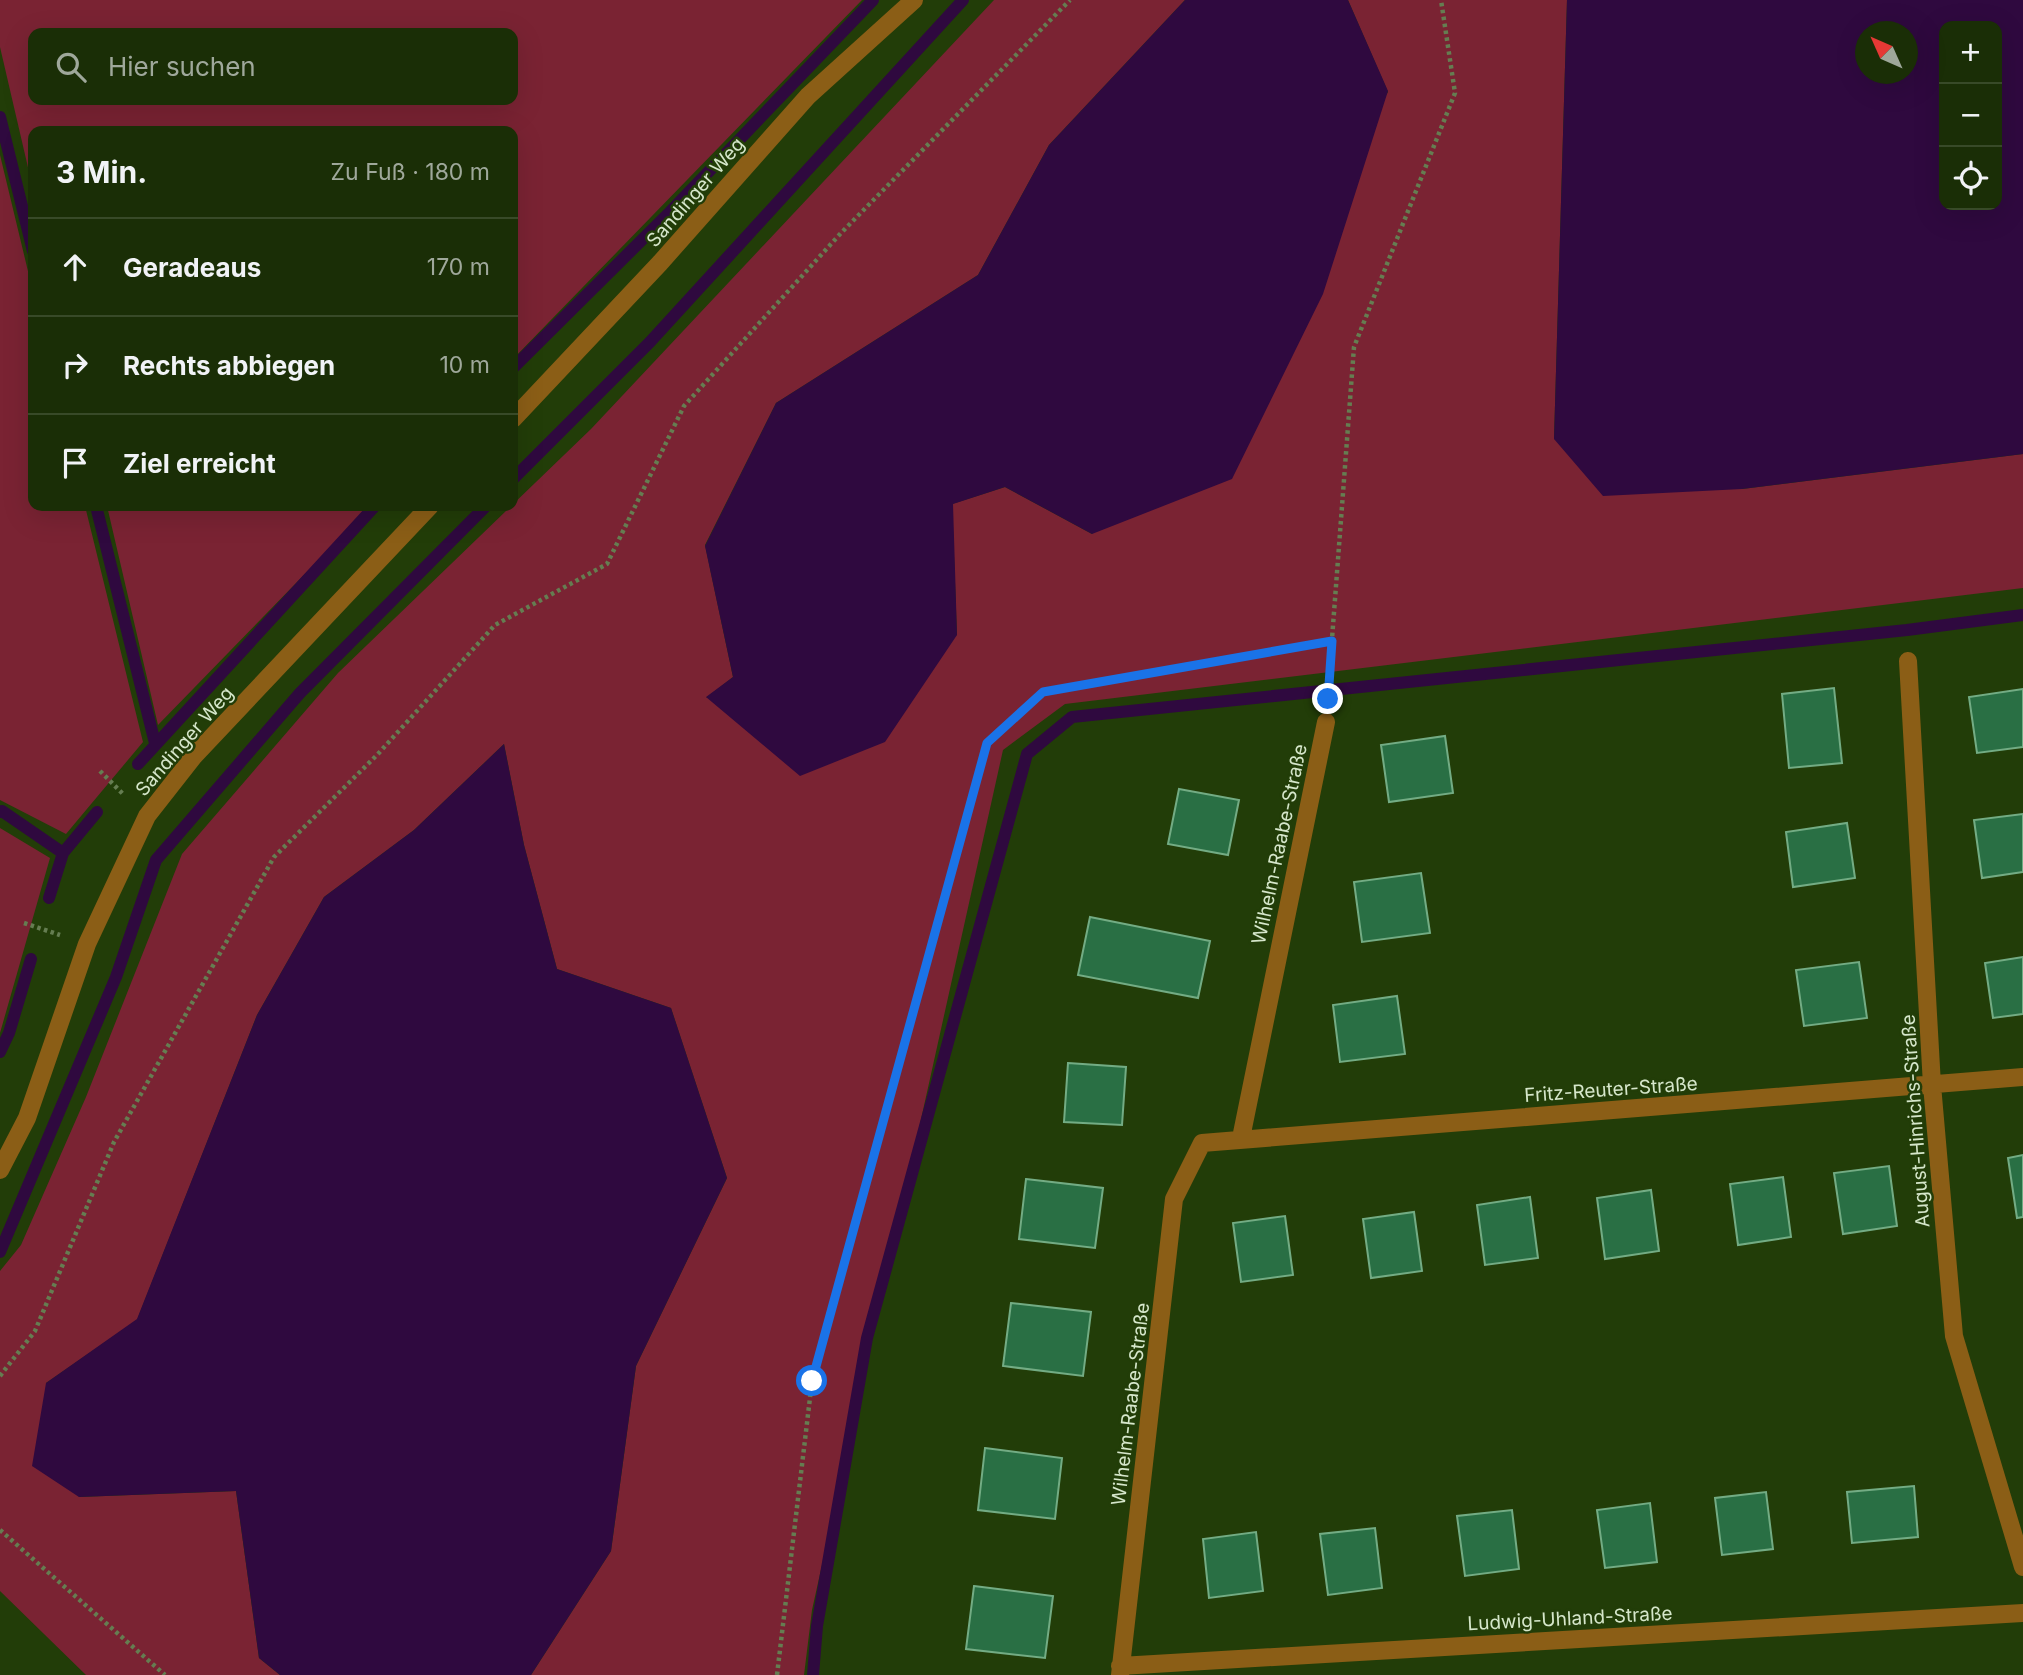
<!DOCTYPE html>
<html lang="de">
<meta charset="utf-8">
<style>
:root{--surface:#1a2e06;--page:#233610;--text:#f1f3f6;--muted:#9fa89b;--line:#384a28}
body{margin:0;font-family:Inter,sans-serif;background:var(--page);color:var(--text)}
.controls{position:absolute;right:21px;top:21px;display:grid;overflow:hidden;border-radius:14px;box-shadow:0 7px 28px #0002}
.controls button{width:63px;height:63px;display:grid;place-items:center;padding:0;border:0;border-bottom:2px solid var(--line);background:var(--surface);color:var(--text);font:35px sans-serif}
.compass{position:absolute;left:1855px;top:21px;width:63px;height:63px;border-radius:50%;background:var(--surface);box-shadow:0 7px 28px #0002;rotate:315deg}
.stop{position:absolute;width:21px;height:21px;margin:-16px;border:5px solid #1a73e8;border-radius:50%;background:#fff}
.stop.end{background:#1a73e8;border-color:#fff;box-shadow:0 2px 7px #0008}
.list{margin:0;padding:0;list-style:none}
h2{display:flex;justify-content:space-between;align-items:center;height:91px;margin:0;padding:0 28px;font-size:30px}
h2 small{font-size:23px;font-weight:400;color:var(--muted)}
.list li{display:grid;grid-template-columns:46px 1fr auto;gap:21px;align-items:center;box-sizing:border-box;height:98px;padding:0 28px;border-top:2px solid var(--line)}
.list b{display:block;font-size:26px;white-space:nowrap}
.list em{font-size:23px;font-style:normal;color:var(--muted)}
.icon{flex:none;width:38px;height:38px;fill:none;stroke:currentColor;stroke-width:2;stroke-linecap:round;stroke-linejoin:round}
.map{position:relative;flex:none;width:2023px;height:1675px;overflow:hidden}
.search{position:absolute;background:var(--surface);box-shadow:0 7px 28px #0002;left:28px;top:28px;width:490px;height:77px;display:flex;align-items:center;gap:18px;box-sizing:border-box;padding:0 24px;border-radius:14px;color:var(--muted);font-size:26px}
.panel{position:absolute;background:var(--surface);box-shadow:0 7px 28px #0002;left:28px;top:126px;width:490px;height:385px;border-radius:14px}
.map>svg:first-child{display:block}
.green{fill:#7a2333;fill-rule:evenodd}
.water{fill:#2f093f;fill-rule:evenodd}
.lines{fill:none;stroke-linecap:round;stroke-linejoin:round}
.stream{stroke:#2f093f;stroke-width:12}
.building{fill:#296f44;stroke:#73ac84;stroke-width:2}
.path{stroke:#657d51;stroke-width:4.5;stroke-dasharray:3.5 3.5;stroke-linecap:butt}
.minor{stroke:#8b5e16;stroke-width:18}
.route{stroke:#1a73e8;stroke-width:9}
.labels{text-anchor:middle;stroke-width:5;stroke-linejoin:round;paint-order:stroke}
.street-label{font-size:19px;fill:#d6e7cb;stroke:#223d08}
</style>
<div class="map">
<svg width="2023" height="1675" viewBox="0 0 2023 1675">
<rect width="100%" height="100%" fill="#223d08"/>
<path class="green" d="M0,0H862L513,359V131H33V189L0,47ZM513,33V100H33V33Z
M994,0H1185L1049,145L978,275L776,403L705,545L733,677L706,698L957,635L952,504L1005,487L1092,534L1388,92L1348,0H1567L1554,439L1742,489L2023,454V588L1065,704L1003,750L812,1610L804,1675H531L611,1551L636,1366L727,1178L671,1008L557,969L524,845L504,744L414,830L324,897L257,1015L137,1320L46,1383L79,1497L236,1491L259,1658L280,1675H86L0,1591V1271L21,1245L86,1097L182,854L338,673L591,429Z
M0,155L33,292V506H85L143,742L66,834L0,800Z
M107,506H371L158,725Z
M0,828L50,858L0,1033Z"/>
<path class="water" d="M1185,0H1348L1388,91L1323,294L1232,479L1092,534L1005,487L953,504L957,635L885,742L800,776L706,697L733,677L705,546L776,403L978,275L1049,145Z
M1567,0H2023V454L1742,489L1603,496L1554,439ZM1944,26H1997V205H1944ZM1866,32H1908V74H1866Z
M504,744L524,845L557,969L671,1008L727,1178L636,1366L611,1551L531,1675H280L259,1658L236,1491L79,1497L32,1466L46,1383L137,1319L257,1015L324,897L414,830Z"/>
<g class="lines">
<path class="stream" d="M0,117L33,251
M513,368L670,212L873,0
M513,479L650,342L963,0
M96,506L155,743
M138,764L375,506
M0,812L2,811L63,853
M49,898L63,853L97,812
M0,1052L9,1033L31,959
M0,1252L116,977L156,860L300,693L486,506
M813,1675L817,1626L867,1338L1027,754L1072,717L1907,630L2023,615"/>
</g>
<path class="building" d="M1834,688L1842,763L1789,768L1782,694Z
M2023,689V747L1977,753L1969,697Z
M1445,736L1453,793L1389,802L1381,745Z
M1179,789L1239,800L1228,855L1168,844Z
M2023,814V872L1982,878L1974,820Z
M1847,823L1855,878L1793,887L1786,832Z
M1421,873L1430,933L1362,942L1354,882Z
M1090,917L1210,941L1198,998L1078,975Z
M2023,957V1014L1993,1018L1985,963Z
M1859,962L1867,1018L1804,1026L1796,970Z
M1397,996L1405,1054L1340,1062L1333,1005Z
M1068,1063L1126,1067L1122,1125L1064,1122Z
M2023,1155V1217L2017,1218L2008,1158Z
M1889,1166L1897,1226L1843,1234L1834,1173Z
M1783,1177L1791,1237L1738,1245L1730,1184Z
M1026,1179L1103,1188L1095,1248L1019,1239Z
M1651,1190L1659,1251L1605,1259L1597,1198Z
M1530,1197L1538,1258L1485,1265L1477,1205Z
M1414,1212L1422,1271L1371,1278L1363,1219Z
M1285,1216L1293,1275L1241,1282L1233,1223Z
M1011,1303L1091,1312L1083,1376L1003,1366Z
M985,1448L1062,1458L1055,1519L978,1510Z
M1914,1486L1918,1537L1852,1543L1847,1492Z
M1766,1492L1773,1549L1722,1555L1715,1498Z
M1650,1503L1657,1562L1605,1568L1597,1510Z
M1512,1510L1519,1569L1465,1576L1457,1516Z
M1375,1528L1382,1588L1328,1595L1320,1534Z
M1256,1532L1263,1591L1209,1598L1203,1539Z
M974,1586L1053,1596L1045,1658L966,1649Z"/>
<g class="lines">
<path class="path" d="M1328,692L1354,347L1455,93L1441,0
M100,771L124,795
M24,923L60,935
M0,1376L35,1331L114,1142L274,857L377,755L495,625L607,564L684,406L841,233L1070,0
M0,1530L165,1675
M777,1675L812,1381L987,743L1043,693L1332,641"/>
<path class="minor" d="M513,419L660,263L808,96L914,0
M1908,661L1932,1085L1954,1336L2023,1567
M1241,1138L1326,722
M0,1170L27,1118L87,944L147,816L194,756L430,506
M1120,1666L2023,1613
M1120,1675L1174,1199L1202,1143L2023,1077"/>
</g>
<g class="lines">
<path class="route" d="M812,1381L987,743L1043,692L1332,641L1328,699"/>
</g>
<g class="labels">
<g class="street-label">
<text transform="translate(695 192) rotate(-49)" y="7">Sandinger Weg</text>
<text transform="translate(184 741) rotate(-49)" y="7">Sandinger Weg</text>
<text transform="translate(1279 844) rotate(-78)" y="7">Wilhelm-Raabe-Straße</text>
<text transform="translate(1611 1089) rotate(-4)" y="7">Fritz-Reuter-Straße</text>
<text transform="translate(1915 1121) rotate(-94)" y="7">August-Hinrichs-Straße</text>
<text transform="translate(1130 1404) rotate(-83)" y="7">Wilhelm-Raabe-Straße</text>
<text transform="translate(1570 1618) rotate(-3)" y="7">Ludwig-Uhland-Straße</text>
</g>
</g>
</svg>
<div class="controls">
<button>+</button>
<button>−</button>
<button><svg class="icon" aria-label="locate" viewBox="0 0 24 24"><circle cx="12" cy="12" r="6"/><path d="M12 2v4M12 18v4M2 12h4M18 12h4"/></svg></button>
</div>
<svg class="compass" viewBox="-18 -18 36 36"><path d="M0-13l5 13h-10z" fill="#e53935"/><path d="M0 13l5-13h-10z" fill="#9fa89b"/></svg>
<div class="stop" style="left:812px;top:1381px"></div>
<div class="stop end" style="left:1328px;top:699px"></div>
<div class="search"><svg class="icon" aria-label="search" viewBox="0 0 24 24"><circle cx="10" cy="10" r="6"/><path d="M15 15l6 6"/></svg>Hier suchen</div>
<section class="panel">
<h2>3 Min.<small>Zu Fuß · 180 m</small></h2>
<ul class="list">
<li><svg class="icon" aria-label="ahead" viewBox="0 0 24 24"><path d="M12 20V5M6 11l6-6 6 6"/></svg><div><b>Geradeaus</b></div><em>170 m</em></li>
<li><svg class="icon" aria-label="right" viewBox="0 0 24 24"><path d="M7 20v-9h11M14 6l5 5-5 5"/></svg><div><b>Rechts abbiegen</b></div><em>10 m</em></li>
<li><svg class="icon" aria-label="arrive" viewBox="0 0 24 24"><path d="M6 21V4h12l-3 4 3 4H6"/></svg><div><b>Ziel erreicht</b></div></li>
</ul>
</section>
</div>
